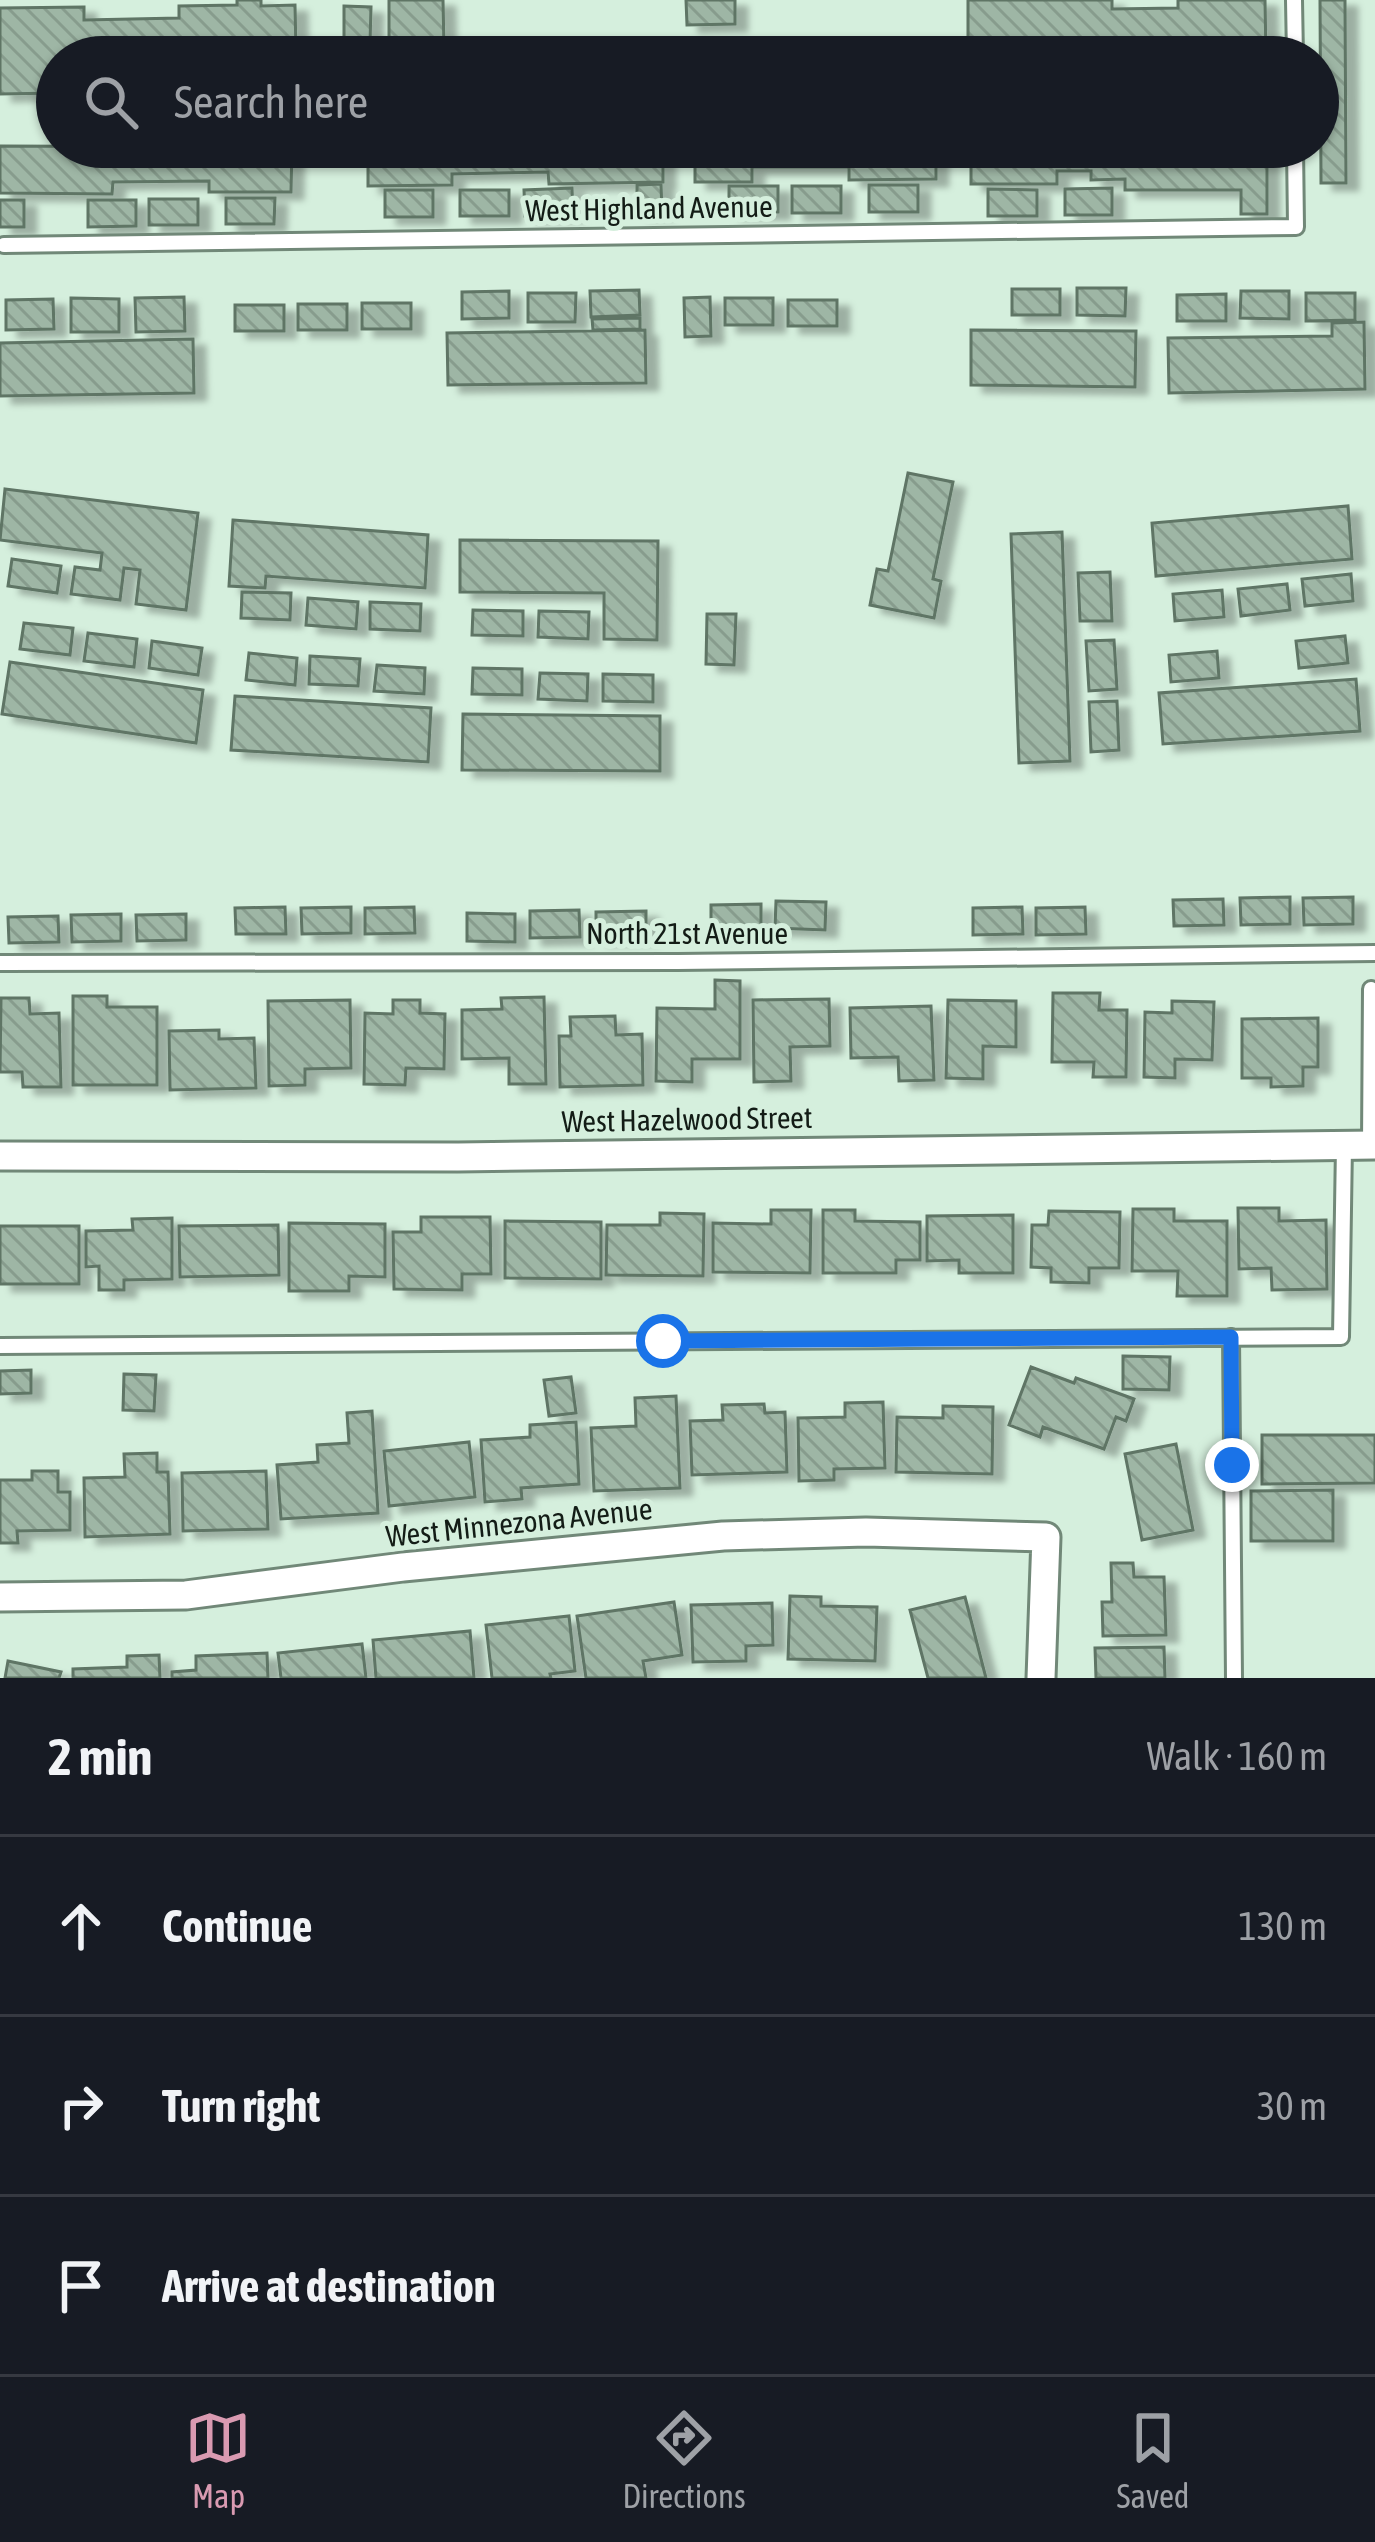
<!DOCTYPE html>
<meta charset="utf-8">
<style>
:root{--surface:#171b24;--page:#20242c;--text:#f1f3f6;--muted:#9ea1a6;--line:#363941;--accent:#d99ab1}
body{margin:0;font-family:"Asap Condensed",sans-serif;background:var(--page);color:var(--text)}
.stop{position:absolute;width:36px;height:36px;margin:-27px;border:9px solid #1a73e8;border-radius:50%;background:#fff}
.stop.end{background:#1a73e8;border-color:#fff;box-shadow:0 3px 12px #0008}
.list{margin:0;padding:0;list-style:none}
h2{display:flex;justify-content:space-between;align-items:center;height:156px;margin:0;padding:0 48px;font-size:51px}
h2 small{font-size:39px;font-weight:400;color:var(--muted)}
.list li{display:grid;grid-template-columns:78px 1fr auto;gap:36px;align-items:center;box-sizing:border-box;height:180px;padding:0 48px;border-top:3px solid var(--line)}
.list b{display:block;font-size:45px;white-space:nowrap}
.list em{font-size:39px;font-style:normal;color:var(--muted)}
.icon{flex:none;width:66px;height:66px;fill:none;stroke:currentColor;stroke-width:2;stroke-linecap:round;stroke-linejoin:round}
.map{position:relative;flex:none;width:1375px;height:1678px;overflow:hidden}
.search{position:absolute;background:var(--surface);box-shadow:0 3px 9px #0004;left:36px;right:36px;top:36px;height:132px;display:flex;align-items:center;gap:30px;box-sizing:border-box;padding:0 42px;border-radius:66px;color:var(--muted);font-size:45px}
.sheet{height:696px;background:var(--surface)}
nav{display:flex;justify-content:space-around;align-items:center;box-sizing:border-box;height:168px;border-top:3px solid var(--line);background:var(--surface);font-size:33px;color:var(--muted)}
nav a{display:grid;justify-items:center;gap:6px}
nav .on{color:var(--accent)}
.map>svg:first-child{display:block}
.building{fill:url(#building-back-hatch);stroke:#5e7465;stroke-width:3;filter:url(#shadow)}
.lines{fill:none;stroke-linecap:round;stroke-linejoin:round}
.lane-casing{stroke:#718878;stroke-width:20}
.street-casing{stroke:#718878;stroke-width:33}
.lane{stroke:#fff;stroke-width:14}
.street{stroke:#fff;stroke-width:27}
.route{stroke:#1a73e8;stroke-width:15}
.labels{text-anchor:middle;stroke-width:10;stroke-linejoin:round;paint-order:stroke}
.street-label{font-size:30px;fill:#131c16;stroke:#d5efdd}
</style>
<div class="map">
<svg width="1375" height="1678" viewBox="0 0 1375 1678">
<defs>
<pattern id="building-back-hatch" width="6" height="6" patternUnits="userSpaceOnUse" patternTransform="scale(3)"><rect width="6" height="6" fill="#9eb6a5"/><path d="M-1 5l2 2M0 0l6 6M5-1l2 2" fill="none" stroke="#879c8d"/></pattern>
<filter id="shadow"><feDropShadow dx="12" dy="7" stdDeviation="3" flood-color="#0004"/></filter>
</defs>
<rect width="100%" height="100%" fill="#d5efdd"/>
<path class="building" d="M237,0H261V6L295,5L296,52L57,57V93L0,94V8L84,7V20L179,18V6L237,5Z
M389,0H443L444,48H389Z
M686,0H735V24L687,25Z
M968,0H1112V9L1178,8V0H1265L1266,57H1081V44L968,46Z
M1320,0H1345L1346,183H1321Z
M344,6L371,7L370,44H344Z
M0,146L292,147L291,192H209V181L113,182L112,194L0,193Z
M383,147H663V182L549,184L548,172L452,174V185L368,186V158H383Z
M695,147H936V179L849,180V167H752V182H695Z
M971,147H1267V214H1241V190H1125V179L1091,180V171H1057V184H971Z
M661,184L662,212L637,213V185Z
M869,185H918V212H869Z
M729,186H778V212H729Z
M792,186H841V213H792Z
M572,188L573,214L525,216L524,190Z
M1112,188V215H1065V189Z
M988,189L1037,190V216H988Z
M385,190H433V217H385Z
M460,190H509V216H460Z
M226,198H275L274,224H226Z
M149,199H198V225H149Z
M0,200H24V227H0Z
M88,200H136V226L88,227Z
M1077,288H1126L1125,316L1077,315Z
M1012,289H1060V315H1012Z
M639,290L640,315L591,317L590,291Z
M509,291V318L462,319V292Z
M1241,291H1289V319L1240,318Z
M528,293H576L575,322H528Z
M1306,293H1355V320L1306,321Z
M1226,294V321H1177V295Z
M184,297L185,331L136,332L135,298Z
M710,297L711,336L685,337L684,298Z
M71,298L119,299V332H71Z
M725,298H773V325H725Z
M53,299L54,329L6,330V300Z
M788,300H837V326H788Z
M362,303H411V329H362Z
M298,304H347V330H298Z
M235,305H284V331H235Z
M640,318V329L593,330L592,319Z
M1364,322L1365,389L1169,393L1168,338L1332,336V323Z
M645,330L646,383L448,385L447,333Z
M971,330L1136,331L1135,387L971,385Z
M193,339L194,393L0,396V343Z
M908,473L953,482L933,579L941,581L934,618L870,605L877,569L888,571Z
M5,489L198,513L186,610L136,604L140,570L124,568L120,600L71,594L75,567L100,570L102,553L0,540Z
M1348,506L1352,559L1156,576L1152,523Z
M233,520L428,535L425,588L266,576L265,588L229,586Z
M1062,532L1070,761L1019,763L1011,534Z
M460,540L658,541L657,640L604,639V593L460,592Z
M12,559L61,566L57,593L8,586Z
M1110,572L1112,621H1080L1078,573Z
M1351,574L1353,601L1305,606L1302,579Z
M1287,584L1290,610L1241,616L1238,589Z
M1222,590L1224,617L1175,621L1173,594Z
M242,592L291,593L290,620L241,618Z
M308,598L358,602L356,629L306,625Z
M370,602L421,604L420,631L370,629Z
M473,610L523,611V636L472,635Z
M539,611L589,612L588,639L538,637Z
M707,614H736L734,665L706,664Z
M24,623L73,628L70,655L20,649Z
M88,633L137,639L134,667L84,661Z
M1345,636L1348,663L1299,668L1296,641Z
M1114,640L1117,689L1089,691L1086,641Z
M152,641L202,648L198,675L149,668Z
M1217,651L1219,678L1171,682L1169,655Z
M249,653L297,658L295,685L246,680Z
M310,656L360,659L358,686L309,684Z
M10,662L203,690L196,743L2,714Z
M377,665L425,668L424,694L374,691Z
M473,668L522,669V695L472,694Z
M540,673L588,674L587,701L538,699Z
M603,674L653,675V702L603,701Z
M1356,679L1360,731L1163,744L1159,693Z
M235,696L431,708L428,762L231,750Z
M1117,701L1119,750L1091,752L1089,702Z
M463,714L660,716V771L462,770Z
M1290,897V924L1241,925L1240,898Z
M1353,897V924L1304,925L1303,898Z
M1223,899L1224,925L1174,926L1173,900Z
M776,901L826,902L825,930L775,928Z
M761,904V931L711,932V905Z
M285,907L286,934H236L235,908Z
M351,907V933L302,934L301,908Z
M414,907L415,933L365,934V908Z
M1022,907L1023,934L973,935V908Z
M1085,907L1086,934L1036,935V908Z
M579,910L580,937L530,938V911Z
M646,911V937L596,938V912Z
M467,913L515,914V942L467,941Z
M121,914V941L72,942L71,915Z
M186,914V940L137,941L136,915Z
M58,916L59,942L9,943L8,917Z
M715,980L740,981V1059H692V1082L656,1081L657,1008L715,1009Z
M1053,993H1100L1099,1010H1127L1126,1077H1093L1094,1062H1052Z
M73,996H107V1007H157V1085H73Z
M544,997L546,1084H509V1058L462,1059V1010L502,1009L501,998Z
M1,998H29L30,1014L59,1013L61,1087H23L22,1072H0Z
M829,999L830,1046L790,1047L791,1081L754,1082L753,1000Z
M350,1000L351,1068L305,1069V1085L269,1086L268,1001Z
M393,1000H420V1013L445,1014L444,1069L406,1068L405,1085L364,1084L365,1013L393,1014Z
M948,1000L1016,1001V1047L983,1046V1079L946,1078Z
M1172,1001L1214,1002L1212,1060L1175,1059V1078L1144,1077L1145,1012L1172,1013Z
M931,1006L934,1080L899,1081L898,1057L851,1058L850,1008Z
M615,1016L616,1035L642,1034L643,1085L560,1087L559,1036H571L570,1017Z
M1318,1018V1067H1303V1086L1271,1087V1078H1242V1019Z
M219,1030V1039L254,1038L256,1088L170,1090L169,1031Z
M1238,1208H1279V1221L1326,1220L1327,1289L1272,1290L1271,1268L1239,1269Z
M1133,1209H1174V1221H1227V1296H1177L1178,1271H1132Z
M771,1210H811L810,1273L713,1272V1223L771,1224Z
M823,1210H855V1221L920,1222V1260H896V1273H823Z
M1049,1211L1120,1212L1119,1268H1089V1283L1051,1282V1268L1031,1267L1032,1225H1048Z
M660,1213L704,1214L703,1276L606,1275L607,1225H660Z
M1013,1215V1273H959V1260L927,1261V1216Z
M421,1217H490L491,1274H462V1290L394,1289L393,1232H421Z
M172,1218V1279L124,1280V1290H99V1266L86,1267V1231L133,1230L132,1219Z
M505,1221L601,1222V1279L505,1278Z
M289,1223L385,1224V1277L349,1276V1291H289Z
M278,1225L279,1275L180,1277L179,1226Z
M0,1226H79V1284H0Z
M1123,1356L1170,1357L1169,1390L1123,1389Z
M1031,1367L1074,1383L1076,1378L1134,1399L1126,1421L1116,1417L1104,1449L1043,1427L1040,1437L1009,1425Z
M31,1370V1393L0,1394V1371Z
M124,1374L156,1375L154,1411L123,1410Z
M571,1377L576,1413L549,1416L544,1380Z
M676,1396L680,1488L594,1491L591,1428L636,1426L635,1398Z
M883,1402L885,1468L834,1469V1480L799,1481L798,1418L845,1417V1403Z
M764,1404L765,1413L785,1412L787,1472L692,1475L690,1421L723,1420L722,1405Z
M943,1406L993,1407L992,1474L896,1472L897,1417L943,1418Z
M372,1411L378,1513L281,1519L277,1465L318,1462L317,1445L349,1443L347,1413Z
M576,1422L579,1484L521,1488L522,1499L485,1502L481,1440L530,1437V1425Z
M1262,1435H1375V1483L1262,1484Z
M469,1442L475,1497L389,1506L384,1451Z
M1176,1444L1193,1530L1142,1540L1125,1454Z
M157,1453V1472H168L170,1534L85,1537L84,1478L125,1477L124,1454Z
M32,1471H58V1492H70V1530L17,1531L18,1543H0V1480H32Z
M266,1471L268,1529L183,1531L182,1473Z
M1333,1490V1541H1251V1491Z
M1111,1563H1133L1134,1577H1164L1166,1635L1103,1636L1102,1602H1112Z
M790,1596L821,1597V1606L877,1607L875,1661L788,1659Z
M965,1597L986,1678H928L910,1610Z
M674,1602L682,1655L643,1661L646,1678H586L577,1616Z
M772,1603L773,1645L746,1646V1661L693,1662L691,1605Z
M569,1616L575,1671L550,1674L551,1678H492L486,1625Z
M470,1631L474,1678H376L373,1640Z
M362,1644L366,1678H281L278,1653Z
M1164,1647L1165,1678H1096L1095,1648Z
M267,1653L268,1678H172V1672L196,1670V1656Z
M159,1655L160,1678H73V1669L127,1667V1656Z
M8,1661L61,1672L59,1678H5Z"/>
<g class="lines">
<defs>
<path id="lane" d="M1294,0L1295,57
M4,245L1296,227L1295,147
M0,963L678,962L1375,953
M1370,1145L1371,989
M1231,1337L1234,1678
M0,1346L1341,1337L1344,1145"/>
<path id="street" d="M0,1156L458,1157L1375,1145
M0,1597L186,1595L403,1567L723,1536L866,1532L1046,1537L1041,1678"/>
</defs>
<use href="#lane" class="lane-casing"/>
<use href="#street" class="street-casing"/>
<use href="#lane" class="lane"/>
<use href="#street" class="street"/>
</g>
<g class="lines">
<path class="route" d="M663,1341L1231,1337L1232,1465"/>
</g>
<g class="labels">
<g class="street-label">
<text transform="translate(649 209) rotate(-1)" y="10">West Highland Avenue</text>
<text x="687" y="944">North 21st Avenue</text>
<text transform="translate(687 1120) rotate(-1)" y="10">West Hazelwood Street</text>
<text transform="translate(519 1523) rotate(-6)" y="10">West Minnezona Avenue</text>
</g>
</g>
</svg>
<div class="stop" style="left:663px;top:1341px"></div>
<div class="stop end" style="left:1232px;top:1465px"></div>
<div class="search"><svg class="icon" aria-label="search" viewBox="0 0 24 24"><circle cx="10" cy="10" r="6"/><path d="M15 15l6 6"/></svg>Search here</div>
</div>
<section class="sheet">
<h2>2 min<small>Walk · 160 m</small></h2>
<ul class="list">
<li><svg class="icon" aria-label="ahead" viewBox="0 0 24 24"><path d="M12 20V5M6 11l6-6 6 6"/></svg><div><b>Continue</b></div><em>130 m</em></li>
<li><svg class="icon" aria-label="right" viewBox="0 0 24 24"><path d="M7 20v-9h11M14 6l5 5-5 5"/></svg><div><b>Turn right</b></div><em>30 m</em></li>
<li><svg class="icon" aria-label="arrive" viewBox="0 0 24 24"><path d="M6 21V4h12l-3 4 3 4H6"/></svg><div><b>Arrive at destination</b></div></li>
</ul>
</section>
<nav>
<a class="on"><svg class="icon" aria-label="map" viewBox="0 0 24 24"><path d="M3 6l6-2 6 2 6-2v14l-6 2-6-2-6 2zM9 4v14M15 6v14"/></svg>Map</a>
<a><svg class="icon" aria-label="directions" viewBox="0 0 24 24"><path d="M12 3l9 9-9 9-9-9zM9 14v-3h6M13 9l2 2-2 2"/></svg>Directions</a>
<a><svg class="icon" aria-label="saved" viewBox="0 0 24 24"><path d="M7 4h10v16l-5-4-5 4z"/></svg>Saved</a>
</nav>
